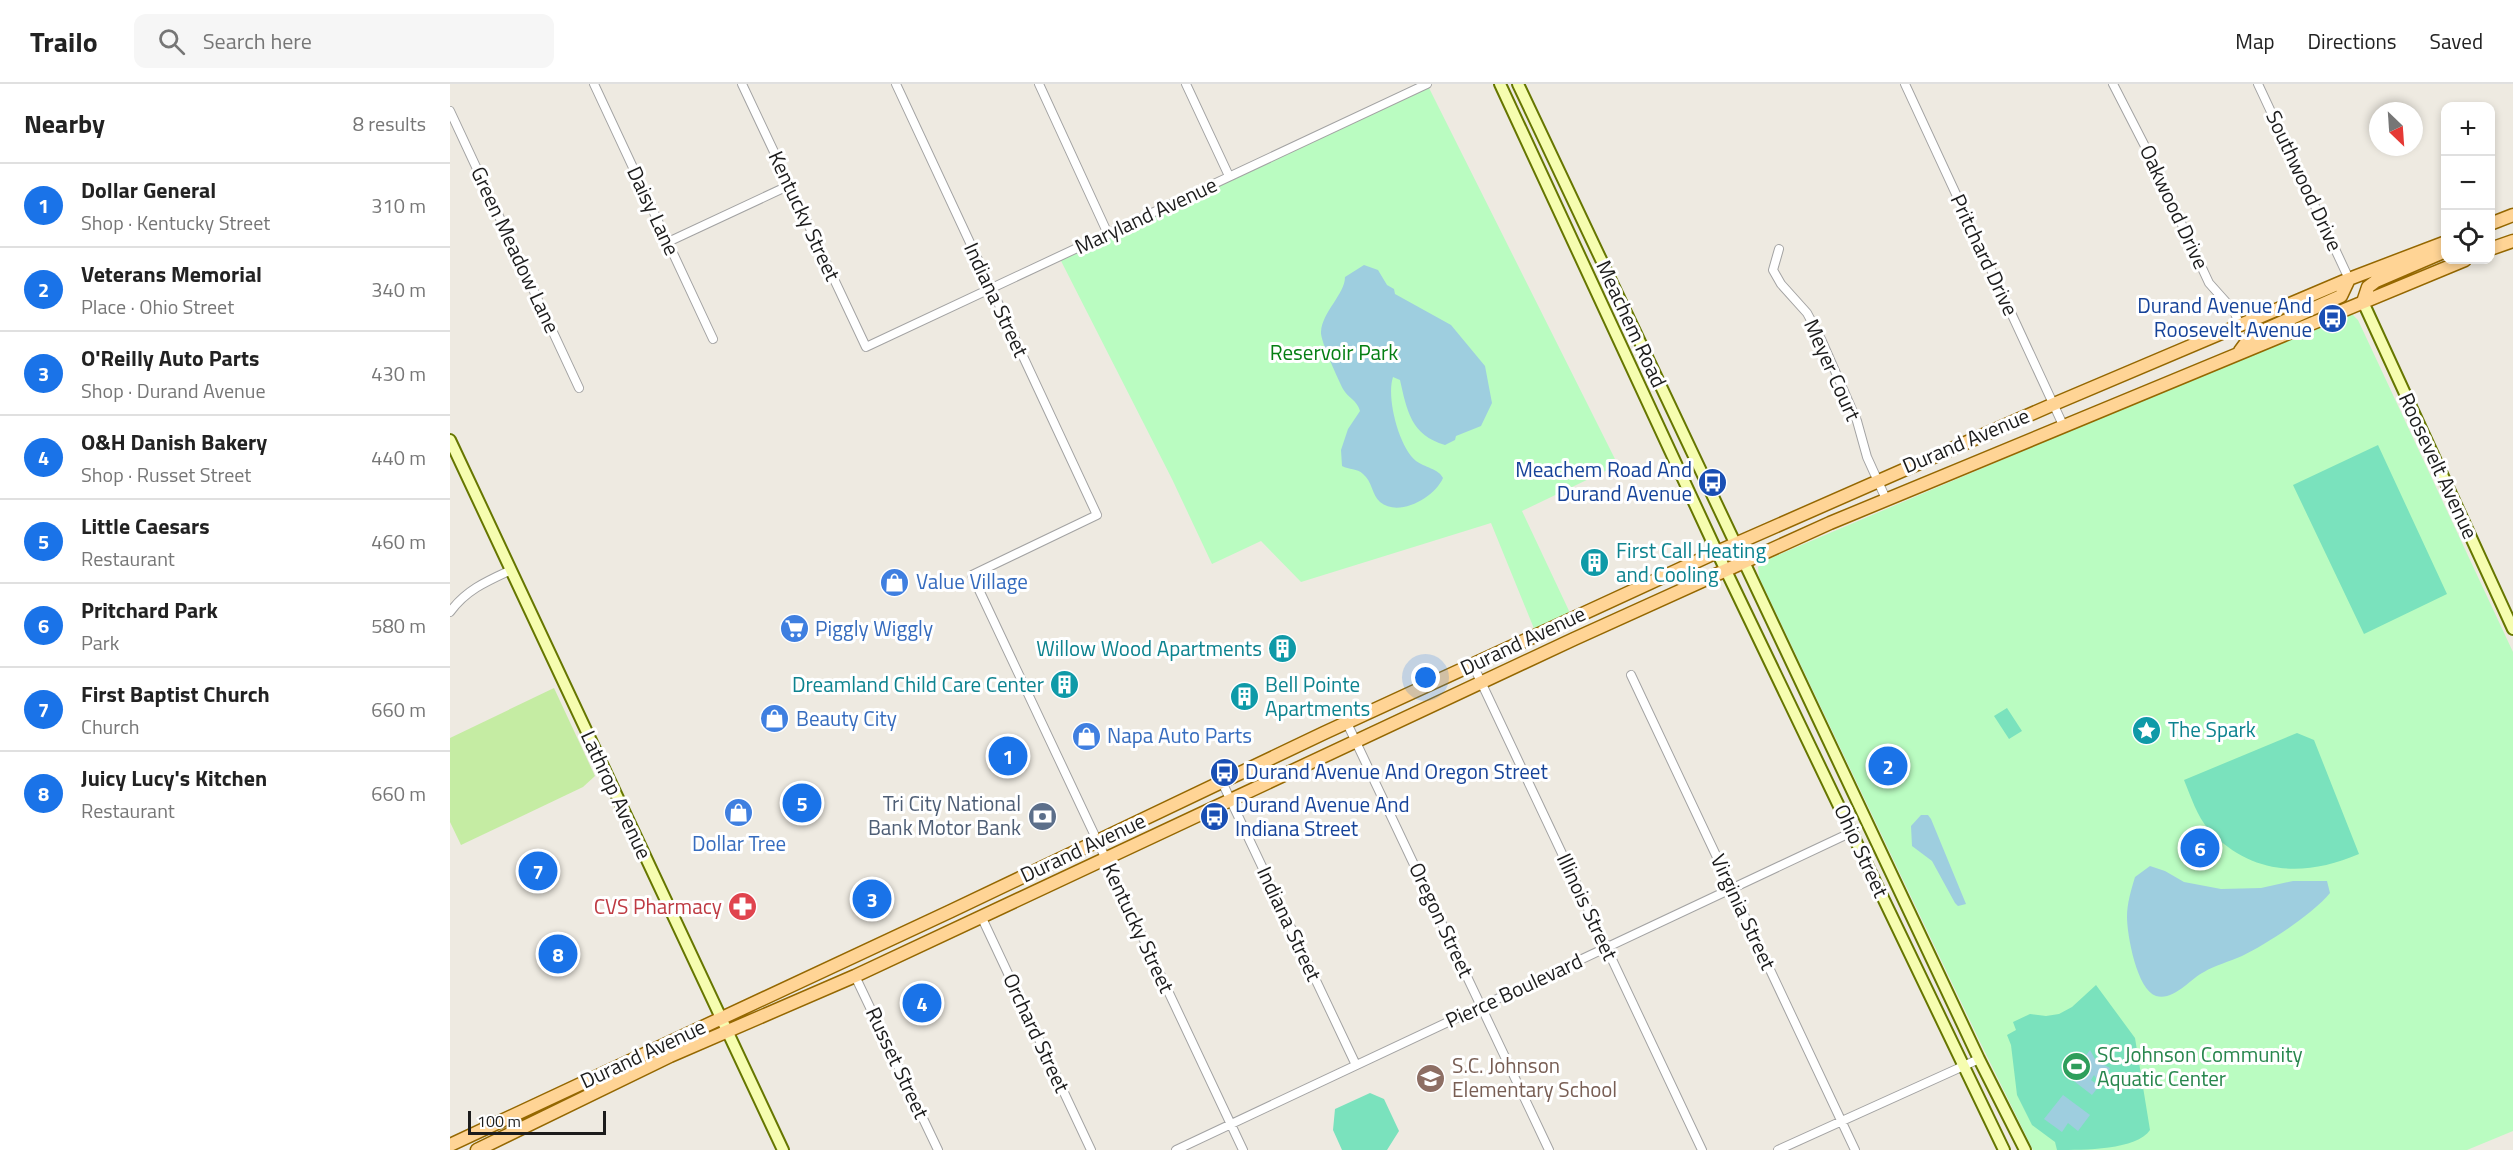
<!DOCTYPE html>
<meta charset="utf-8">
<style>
:root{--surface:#fff;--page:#f6f6f6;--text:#222;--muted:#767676;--line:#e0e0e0;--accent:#1a73e8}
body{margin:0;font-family:"Titillium Web",sans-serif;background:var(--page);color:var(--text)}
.controls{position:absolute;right:18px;top:18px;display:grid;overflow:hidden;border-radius:12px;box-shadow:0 3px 9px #0003}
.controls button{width:54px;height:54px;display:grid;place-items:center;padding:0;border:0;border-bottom:2px solid var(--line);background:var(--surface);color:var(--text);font:30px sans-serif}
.compass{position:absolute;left:1919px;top:18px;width:54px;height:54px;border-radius:50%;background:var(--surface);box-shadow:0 3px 9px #0003;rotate:155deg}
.scale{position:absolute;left:18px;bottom:15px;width:138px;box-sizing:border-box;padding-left:6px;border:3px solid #1c1c1c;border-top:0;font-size:16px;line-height:21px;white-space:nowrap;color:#1c1c1c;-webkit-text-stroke:4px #fff;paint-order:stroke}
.you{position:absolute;left:976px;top:594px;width:21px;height:21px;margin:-15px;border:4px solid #fff;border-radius:50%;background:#1a73e8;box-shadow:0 0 0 9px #1a73e833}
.badge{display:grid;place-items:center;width:39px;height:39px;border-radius:50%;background:var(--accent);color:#fff;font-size:20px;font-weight:700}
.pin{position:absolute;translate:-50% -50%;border:3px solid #fff;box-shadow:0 2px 6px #0006}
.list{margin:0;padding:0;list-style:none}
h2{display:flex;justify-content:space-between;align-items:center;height:78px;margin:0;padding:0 24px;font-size:26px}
h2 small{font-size:20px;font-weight:400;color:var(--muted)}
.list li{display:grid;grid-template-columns:39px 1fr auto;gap:18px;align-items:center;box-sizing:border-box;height:84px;padding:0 24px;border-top:2px solid var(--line)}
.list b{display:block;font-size:22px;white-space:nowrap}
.list p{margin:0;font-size:20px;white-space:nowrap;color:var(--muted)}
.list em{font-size:20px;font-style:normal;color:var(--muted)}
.icon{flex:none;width:33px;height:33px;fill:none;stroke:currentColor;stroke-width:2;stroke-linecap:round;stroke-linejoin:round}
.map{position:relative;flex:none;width:2063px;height:1066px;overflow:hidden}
header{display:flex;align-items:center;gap:36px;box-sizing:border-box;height:84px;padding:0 30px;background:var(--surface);border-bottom:2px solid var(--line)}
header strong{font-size:28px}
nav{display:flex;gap:33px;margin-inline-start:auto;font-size:21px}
.search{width:420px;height:54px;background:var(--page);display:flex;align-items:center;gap:15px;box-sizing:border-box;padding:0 21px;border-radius:12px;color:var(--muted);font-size:22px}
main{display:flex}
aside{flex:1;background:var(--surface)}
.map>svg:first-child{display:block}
.grass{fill:#c5eca3}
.park{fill:#bafcc1}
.pitch{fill:#7ae2bd}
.water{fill:#9ecedf}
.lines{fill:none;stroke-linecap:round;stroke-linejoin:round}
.street-casing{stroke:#a3a3a3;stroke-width:10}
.secondary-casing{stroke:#667600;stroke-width:14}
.primary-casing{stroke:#946700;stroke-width:15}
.street{stroke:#fff;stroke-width:8}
.secondary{stroke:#f6fdb0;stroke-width:10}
.primary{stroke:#ffd495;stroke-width:12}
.labels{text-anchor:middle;stroke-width:6;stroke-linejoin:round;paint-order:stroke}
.street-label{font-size:21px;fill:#1c1c1c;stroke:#fff}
.transit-label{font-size:21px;fill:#164399;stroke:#fff;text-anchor:end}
.park-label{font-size:21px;fill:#057f13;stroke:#fff}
.culture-label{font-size:21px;fill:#0d838f;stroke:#fff;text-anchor:start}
.shop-label{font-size:21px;fill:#366cbe;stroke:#fff;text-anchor:start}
.service-label{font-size:21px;fill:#4e5e75;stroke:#fff;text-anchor:end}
.health-label{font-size:21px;fill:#be3a42;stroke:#fff;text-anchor:end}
.leisure-label{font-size:21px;fill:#27864d;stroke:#fff;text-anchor:start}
.education-label{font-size:21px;fill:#785e54;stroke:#fff;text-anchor:start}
</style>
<header>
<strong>Trailo</strong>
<div class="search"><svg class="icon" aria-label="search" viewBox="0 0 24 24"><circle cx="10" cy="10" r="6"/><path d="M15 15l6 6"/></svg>Search here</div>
<nav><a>Map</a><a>Directions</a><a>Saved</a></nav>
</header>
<main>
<aside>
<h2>Nearby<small>8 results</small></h2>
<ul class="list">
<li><span class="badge">1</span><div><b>Dollar General</b><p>Shop · Kentucky Street</p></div><em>310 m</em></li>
<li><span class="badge">2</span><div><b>Veterans Memorial</b><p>Place · Ohio Street</p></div><em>340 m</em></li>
<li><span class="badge">3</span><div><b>O'Reilly Auto Parts</b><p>Shop · Durand Avenue</p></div><em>430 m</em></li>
<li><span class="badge">4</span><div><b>O&amp;H Danish Bakery</b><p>Shop · Russet Street</p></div><em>440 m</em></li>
<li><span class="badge">5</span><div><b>Little Caesars</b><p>Restaurant</p></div><em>460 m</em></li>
<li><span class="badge">6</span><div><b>Pritchard Park</b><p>Park</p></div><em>580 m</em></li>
<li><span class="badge">7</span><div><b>First Baptist Church</b><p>Church</p></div><em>660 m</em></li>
<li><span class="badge">8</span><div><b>Juicy Lucy's Kitchen</b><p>Restaurant</p></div><em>660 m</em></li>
</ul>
</aside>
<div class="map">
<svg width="2063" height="1066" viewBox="0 0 2063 1066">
<rect width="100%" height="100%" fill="#eeeae1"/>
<path class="grass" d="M104,604L145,692L133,703L11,761L0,738V654Z"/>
<path class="park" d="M977,0L1168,381L1072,427L1120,529L1085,547L1041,439L851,498L811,457L762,480L722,395L609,173Z
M1895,230H1902L1908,236L2063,568V1047L2017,1066H1583L1531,960L1309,493L1308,483L1314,477Z"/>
<path class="pitch" d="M1928,361L1997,510L1914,550L1843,401Z
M1557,624L1572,647L1559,655L1544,632Z
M1847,649L1864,656L1909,770C1855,793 1802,792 1759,746C1747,732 1741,713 1734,696Z
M1646,901L1685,954L1700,1046C1687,1066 1634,1066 1607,1066L1605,1058L1582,1041L1567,1011L1561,961L1557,951L1566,946L1563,938L1580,930L1596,932L1609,930L1622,923Z
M920,1009L934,1015L949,1047L937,1066H892L883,1046L885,1025Z"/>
<path class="water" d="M914,181L928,186L937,201L944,205L945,210L1001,241L1035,282L1042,319L1031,342L1006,352L1005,356L995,361C961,351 957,327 950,296L943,293C936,314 949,363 966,377C974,383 989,385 993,394C985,413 949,434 930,418C922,411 922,397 913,390C907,384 899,386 892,382L891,366L898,345L910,327C907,316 898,314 893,305C889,297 870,256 871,248C872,228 895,210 895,193Z
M1471,731H1478L1481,735L1516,820L1508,822L1505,819L1482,777L1462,762L1461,742Z
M1700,782L1715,787L1734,798L1771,805L1811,804L1843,797H1877L1880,809C1863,830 1817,860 1792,872C1779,878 1765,881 1754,888C1740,895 1724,917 1706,912C1687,906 1677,851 1677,833C1677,820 1681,806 1685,793Z
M1640,966L1646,977L1660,984L1653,997L1649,994L1648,997L1644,991L1641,996L1649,1002L1642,1011L1620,994Z
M1613,1011L1640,1031L1628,1047L1618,1039L1612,1048L1594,1035Z"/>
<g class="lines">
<defs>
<path id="street" d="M144,0L263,255
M292,0L416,263L977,0
M446,0L647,431L522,491L793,1066
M589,0L658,150
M736,0L779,92
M1455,0L1613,341
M1663,0L1701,74L1759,199L1784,227L1790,242
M1808,0L1899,195
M0,27L129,304
M218,158L340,101
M1329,165L1323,186L1331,200L1357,229L1371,255L1407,337L1417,373L1436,415
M0,528C16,506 37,497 61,486
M1023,581L1252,1066
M1181,591L1405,1066
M897,639L1099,1066
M772,698L906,981
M531,832L641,1066
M405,892L488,1066
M726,1066L1402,748
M1328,1066L1529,975"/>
<path id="secondary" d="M1050,0L1267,468L1554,1066
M1068,0L1529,975L1575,1066
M1913,218L2063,545
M0,356L333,1066"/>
<path id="primary" d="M2040,140L2063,131
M2040,165L2063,157
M1913,218L1918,203L1926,197L1991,169L1996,165
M1790,267L1801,252L1891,212L1899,195
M0,1061L501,827L874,649L1267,468L1604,320L1899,195L1996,158
M27,1066L220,972L405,892L1124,555L1380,439L2015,176"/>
</defs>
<use href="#street" class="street-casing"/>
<use href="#secondary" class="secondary-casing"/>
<use href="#primary" class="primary-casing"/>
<use href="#street" class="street"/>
<use href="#secondary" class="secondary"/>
<use href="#primary" class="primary"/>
</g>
<defs>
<symbol id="bus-disc" viewBox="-11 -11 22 22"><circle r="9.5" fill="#1a4fb4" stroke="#fff"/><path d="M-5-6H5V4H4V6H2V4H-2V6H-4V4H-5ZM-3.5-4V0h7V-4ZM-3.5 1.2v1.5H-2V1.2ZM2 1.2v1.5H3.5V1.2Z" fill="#fff"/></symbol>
<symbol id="building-disc" viewBox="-11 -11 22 22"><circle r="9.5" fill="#0f9aa8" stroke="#fff"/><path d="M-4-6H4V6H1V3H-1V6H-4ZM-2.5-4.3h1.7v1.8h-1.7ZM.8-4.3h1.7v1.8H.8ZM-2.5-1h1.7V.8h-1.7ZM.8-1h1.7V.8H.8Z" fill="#fff"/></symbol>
<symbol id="shop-disc" viewBox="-11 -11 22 22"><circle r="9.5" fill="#3f7fe0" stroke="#fff"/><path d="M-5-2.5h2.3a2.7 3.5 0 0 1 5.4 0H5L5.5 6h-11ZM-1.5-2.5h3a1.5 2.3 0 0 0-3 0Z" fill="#fff"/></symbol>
<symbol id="supermarket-disc" viewBox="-11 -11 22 22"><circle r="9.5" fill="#3f7fe0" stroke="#fff"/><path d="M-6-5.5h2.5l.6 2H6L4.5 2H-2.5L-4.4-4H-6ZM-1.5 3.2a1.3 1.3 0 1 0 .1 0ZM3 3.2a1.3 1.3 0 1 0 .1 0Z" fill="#fff"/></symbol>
<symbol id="sight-disc" viewBox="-11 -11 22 22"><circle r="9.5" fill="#0f9aa8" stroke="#fff"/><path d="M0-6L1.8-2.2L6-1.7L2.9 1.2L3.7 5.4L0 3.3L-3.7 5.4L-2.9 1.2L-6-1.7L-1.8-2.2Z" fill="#fff"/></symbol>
<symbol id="bank-disc" viewBox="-11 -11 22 22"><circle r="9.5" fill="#5c6f8a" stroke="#fff"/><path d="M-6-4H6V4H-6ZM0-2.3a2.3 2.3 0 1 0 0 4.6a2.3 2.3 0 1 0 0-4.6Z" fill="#fff"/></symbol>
<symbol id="pharmacy-disc" viewBox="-11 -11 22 22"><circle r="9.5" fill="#e0444e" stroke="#fff"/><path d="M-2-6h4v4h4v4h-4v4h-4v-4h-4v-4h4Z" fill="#fff"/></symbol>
<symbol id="stadium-disc" viewBox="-11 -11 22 22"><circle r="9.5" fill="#2e9e5b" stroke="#fff"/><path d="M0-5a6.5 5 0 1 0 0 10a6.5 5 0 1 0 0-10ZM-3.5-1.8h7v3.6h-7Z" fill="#fff"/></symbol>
<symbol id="school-disc" viewBox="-11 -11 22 22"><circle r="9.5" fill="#8d6e63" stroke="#fff"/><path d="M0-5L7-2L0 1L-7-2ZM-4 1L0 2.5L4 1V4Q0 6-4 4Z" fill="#fff"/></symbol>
</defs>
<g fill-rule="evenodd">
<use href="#bus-disc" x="1866" y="218" width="33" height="33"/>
<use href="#bus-disc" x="1246" y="382" width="33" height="33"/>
<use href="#building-disc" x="1128" y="462" width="33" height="33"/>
<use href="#shop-disc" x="428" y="482" width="33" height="33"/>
<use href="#supermarket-disc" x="328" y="528" width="33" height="33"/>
<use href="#building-disc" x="816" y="548" width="33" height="33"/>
<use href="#building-disc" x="598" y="584" width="33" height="33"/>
<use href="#building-disc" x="778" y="596" width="33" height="33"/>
<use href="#shop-disc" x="308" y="618" width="33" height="33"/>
<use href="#sight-disc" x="1680" y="630" width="33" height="33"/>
<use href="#shop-disc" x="620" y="636" width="33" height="33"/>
<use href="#bus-disc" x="758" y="672" width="33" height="33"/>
<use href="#shop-disc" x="272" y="712" width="33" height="33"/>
<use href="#bank-disc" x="576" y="716" width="33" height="33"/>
<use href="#bus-disc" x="748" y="716" width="33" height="33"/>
<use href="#pharmacy-disc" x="276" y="806" width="33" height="33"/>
<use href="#stadium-disc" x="1610" y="966" width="33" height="33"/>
<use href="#school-disc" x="964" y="978" width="33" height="33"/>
</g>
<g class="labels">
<g class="street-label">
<text transform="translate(1854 97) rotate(65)" y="7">Southwood Drive</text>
<text transform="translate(1724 123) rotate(65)" y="7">Oakwood Drive</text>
<text transform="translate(203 127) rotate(65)" y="7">Daisy Lane</text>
<text transform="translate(354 132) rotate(65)" y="7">Kentucky Street</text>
<text transform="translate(696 132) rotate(-25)" y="7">Maryland Avenue</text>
<text transform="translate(65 166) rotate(65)" y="7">Green Meadow Lane</text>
<text transform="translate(1534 171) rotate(65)" y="7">Pritchard Drive</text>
<text transform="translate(546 216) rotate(65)" y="7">Indiana Street</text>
<text transform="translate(1181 240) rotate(65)" y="7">Meachem Road</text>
<text transform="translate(1382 286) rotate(66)" y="7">Meyer Court</text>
<text transform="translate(1516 357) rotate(-23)" y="7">Durand Avenue</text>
<text transform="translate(1988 382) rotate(65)" y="7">Roosevelt Avenue</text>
<text transform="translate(1073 557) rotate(-25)" y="7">Durand Avenue</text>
<text transform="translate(166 711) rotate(65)" y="7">Lathrop Avenue</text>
<text transform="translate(633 764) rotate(-25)" y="7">Durand Avenue</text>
<text transform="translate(1411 767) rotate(65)" y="7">Ohio Street</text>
<text transform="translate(1137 823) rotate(65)" y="7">Illinois Street</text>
<text transform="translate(1293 828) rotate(65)" y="7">Virginia Street</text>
<text transform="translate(991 836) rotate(65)" y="7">Oregon Street</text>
<text transform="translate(839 840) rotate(65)" y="7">Indiana Street</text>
<text transform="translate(688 844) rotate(65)" y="7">Kentucky Street</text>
<text transform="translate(1064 907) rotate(-25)" y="7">Pierce Boulevard</text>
<text transform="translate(586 949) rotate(65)" y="7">Orchard Street</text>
<text transform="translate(193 970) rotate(-25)" y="7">Durand Avenue</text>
<text transform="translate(447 979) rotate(65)" y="7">Russet Street</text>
</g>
<g class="transit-label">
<text x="1862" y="229">Durand Avenue And<tspan x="1862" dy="24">Roosevelt Avenue</tspan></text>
<text x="1242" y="393">Meachem Road And<tspan x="1242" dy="24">Durand Avenue</tspan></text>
<text x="795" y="695" text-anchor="start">Durand Avenue And Oregon Street</text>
<text x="785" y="728" text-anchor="start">Durand Avenue And<tspan x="785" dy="24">Indiana Street</tspan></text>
</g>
<g class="park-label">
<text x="884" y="276">Reservoir Park</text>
</g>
<g class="culture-label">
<text x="1166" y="474">First Call Heating<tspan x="1166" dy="24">and Cooling</tspan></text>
<text x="812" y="572" text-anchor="end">Willow Wood Apartments</text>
<text x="594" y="608" text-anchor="end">Dreamland Child Care Center</text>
<text x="815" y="608">Bell Pointe<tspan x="815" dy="24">Apartments</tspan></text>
<text x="1718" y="653">The Spark</text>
</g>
<g class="shop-label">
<text x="466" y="505">Value Village</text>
<text x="365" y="552">Piggly Wiggly</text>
<text x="346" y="642">Beauty City</text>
<text x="657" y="659">Napa Auto Parts</text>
<text x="289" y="767" text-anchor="middle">Dollar Tree</text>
</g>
<g class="service-label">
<text x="571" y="727">Tri City National<tspan x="571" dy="24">Bank Motor Bank</tspan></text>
</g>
<g class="health-label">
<text x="272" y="830">CVS Pharmacy</text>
</g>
<g class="leisure-label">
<text x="1647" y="978">SC Johnson Community<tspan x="1647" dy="24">Aquatic Center</tspan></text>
</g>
<g class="education-label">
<text x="1002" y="989">S.C. Johnson<tspan x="1002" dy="24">Elementary School</tspan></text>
</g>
</g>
</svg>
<div class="controls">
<button>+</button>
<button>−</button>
<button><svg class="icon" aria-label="locate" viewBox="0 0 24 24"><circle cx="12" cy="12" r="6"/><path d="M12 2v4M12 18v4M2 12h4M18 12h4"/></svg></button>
</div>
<svg class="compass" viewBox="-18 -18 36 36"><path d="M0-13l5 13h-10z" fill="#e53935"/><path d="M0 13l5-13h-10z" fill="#767676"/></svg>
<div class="scale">100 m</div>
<div class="you"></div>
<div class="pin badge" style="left:558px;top:672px">1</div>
<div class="pin badge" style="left:1438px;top:682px">2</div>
<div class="pin badge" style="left:422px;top:815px">3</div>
<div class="pin badge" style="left:472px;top:919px">4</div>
<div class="pin badge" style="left:352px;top:719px">5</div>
<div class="pin badge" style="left:1750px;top:764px">6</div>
<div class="pin badge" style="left:88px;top:787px">7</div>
<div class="pin badge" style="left:108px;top:870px">8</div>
</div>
</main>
